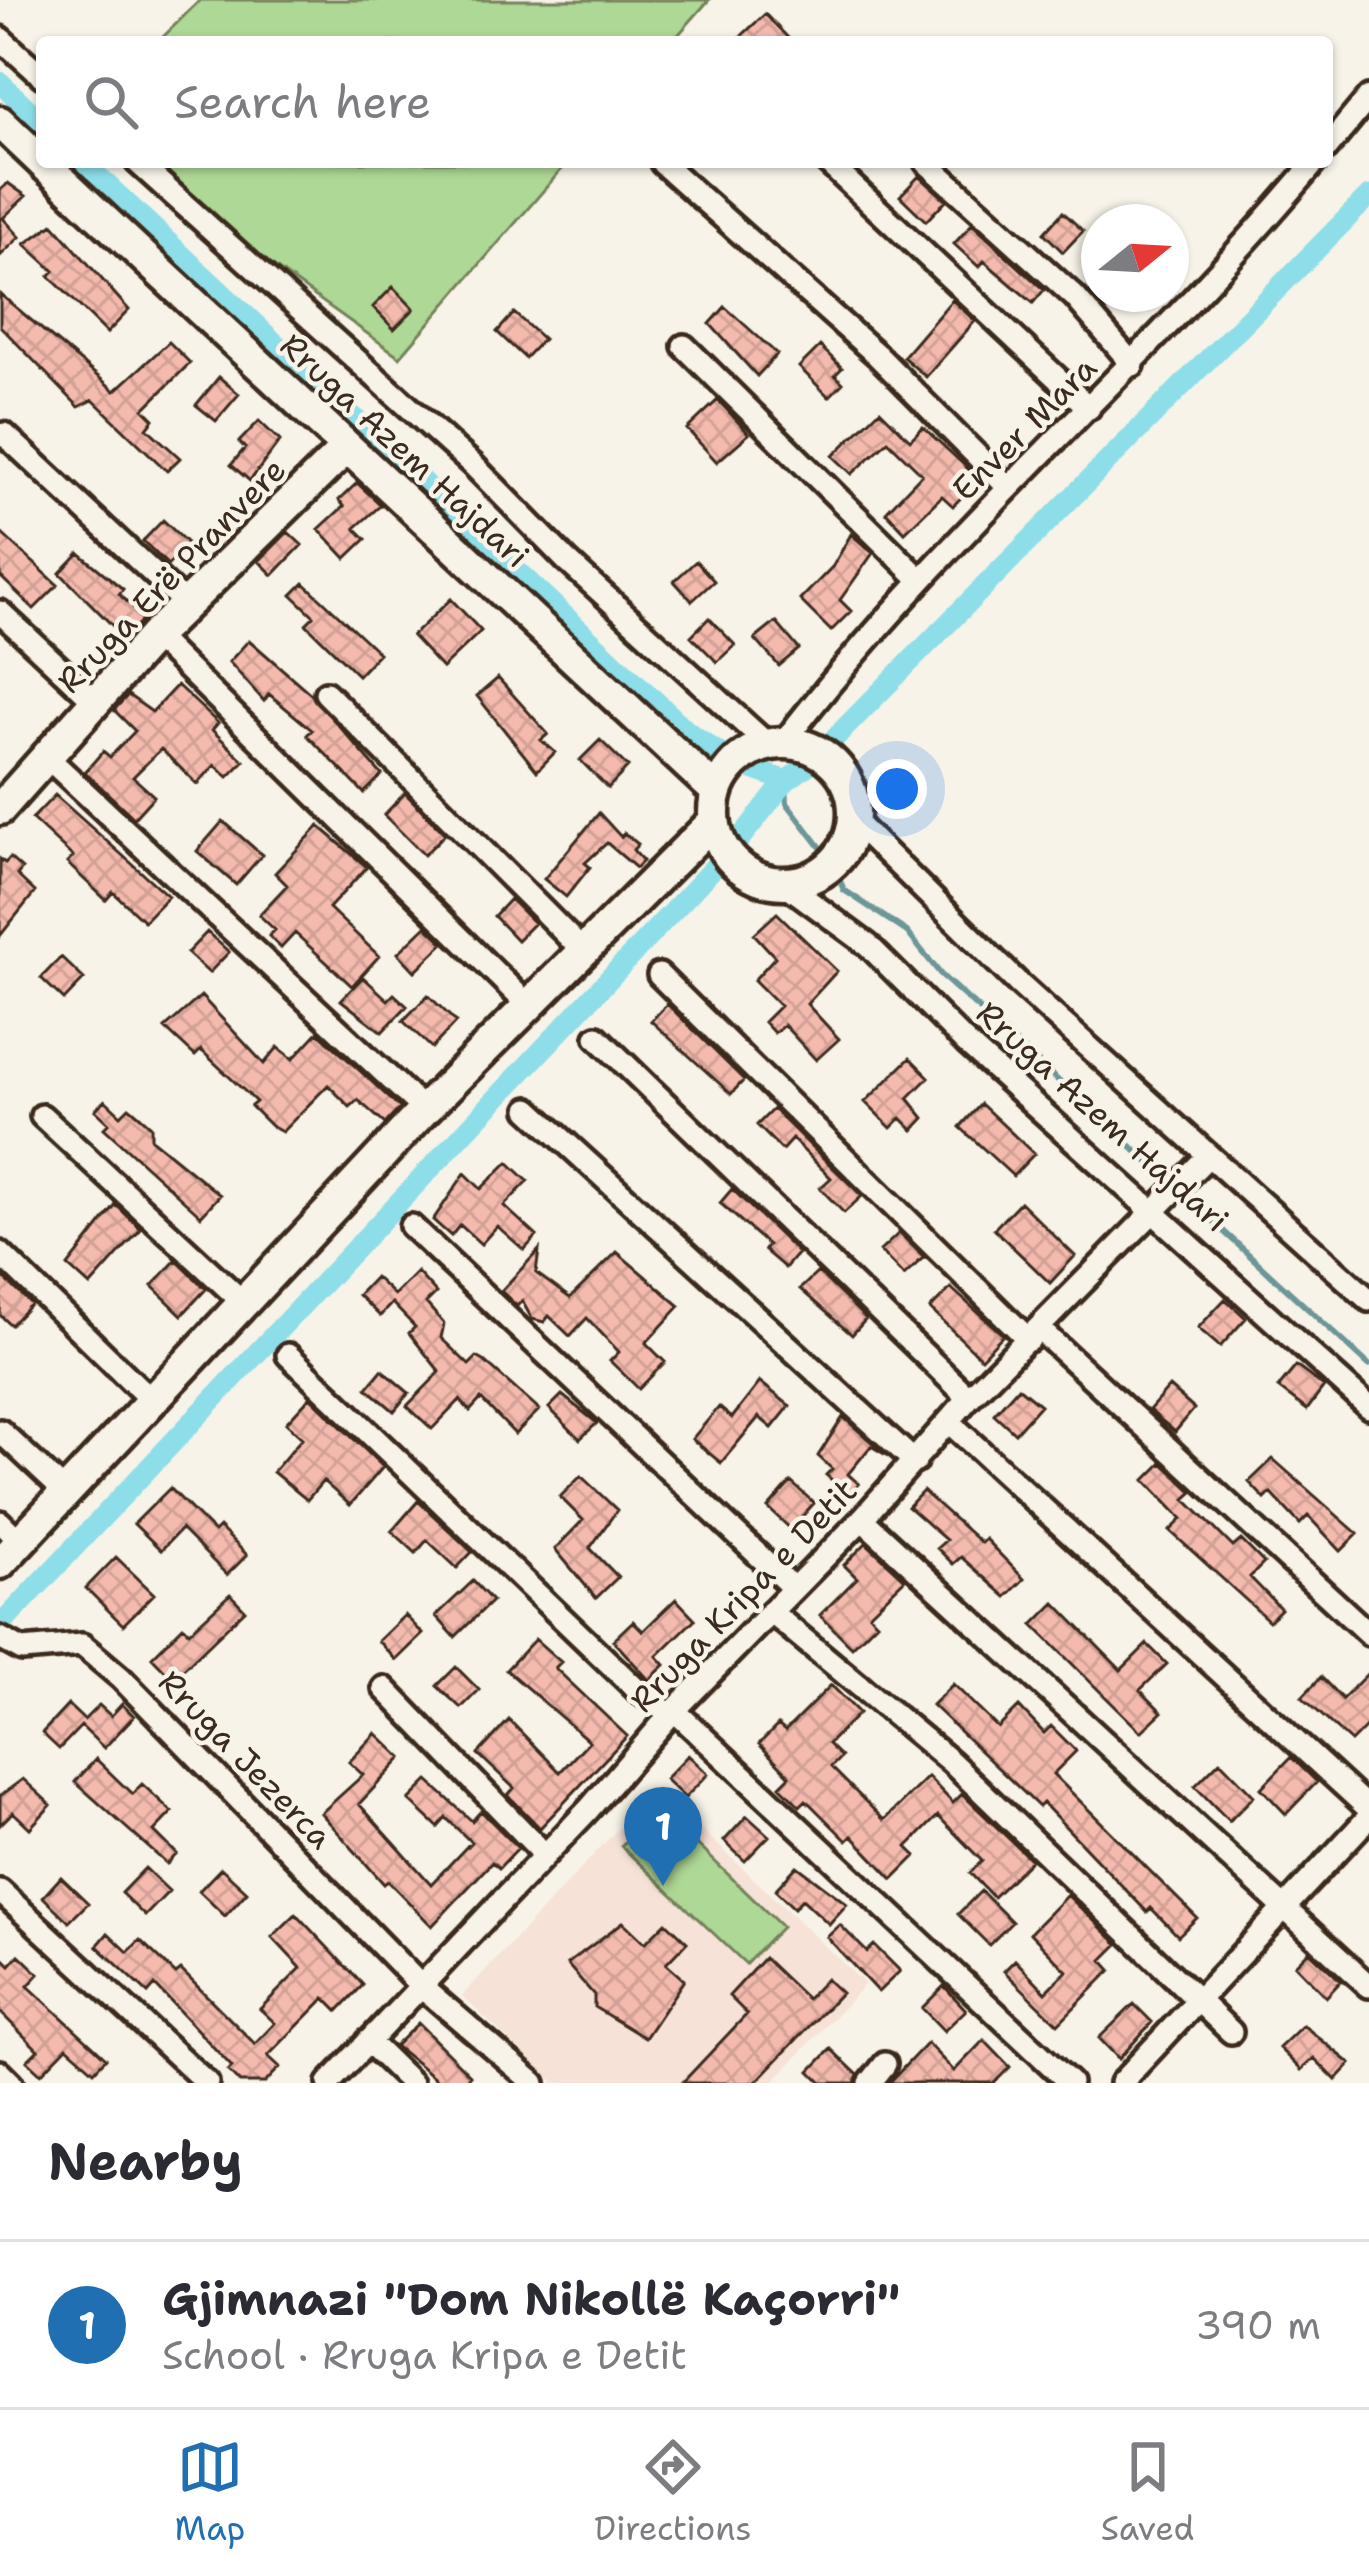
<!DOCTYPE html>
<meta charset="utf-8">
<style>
:root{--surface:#fff;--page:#f2f2f3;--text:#2b2b33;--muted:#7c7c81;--line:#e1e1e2;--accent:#1f6fb2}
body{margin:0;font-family:"Shantell Sans",sans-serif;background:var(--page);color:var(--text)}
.compass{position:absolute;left:1081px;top:204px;width:108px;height:108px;border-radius:50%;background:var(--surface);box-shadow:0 3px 9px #0004;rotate:72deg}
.you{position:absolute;left:897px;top:789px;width:42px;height:42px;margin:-30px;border:9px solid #fff;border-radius:50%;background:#1a73e8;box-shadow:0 0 0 18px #1a73e833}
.badge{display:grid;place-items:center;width:78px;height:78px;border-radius:50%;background:var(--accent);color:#fff;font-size:39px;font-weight:700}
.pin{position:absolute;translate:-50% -99px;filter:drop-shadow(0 3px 6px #0008)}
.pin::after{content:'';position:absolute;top:63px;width:42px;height:36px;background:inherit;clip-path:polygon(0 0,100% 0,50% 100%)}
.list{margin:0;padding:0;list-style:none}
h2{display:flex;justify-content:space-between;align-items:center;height:156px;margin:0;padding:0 48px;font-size:51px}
h2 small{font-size:39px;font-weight:400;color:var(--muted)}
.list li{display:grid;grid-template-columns:78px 1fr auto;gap:36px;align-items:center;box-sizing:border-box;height:168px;padding:0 48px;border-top:3px solid var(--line)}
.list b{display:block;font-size:45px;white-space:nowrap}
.list p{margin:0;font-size:39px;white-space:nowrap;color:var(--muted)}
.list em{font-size:39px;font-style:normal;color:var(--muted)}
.icon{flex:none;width:66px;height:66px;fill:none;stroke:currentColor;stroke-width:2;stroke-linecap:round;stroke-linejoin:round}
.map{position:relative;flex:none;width:1369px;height:2083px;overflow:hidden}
.search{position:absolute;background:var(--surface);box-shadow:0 3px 9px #0004;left:36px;right:36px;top:36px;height:132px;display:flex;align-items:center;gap:30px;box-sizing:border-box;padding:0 42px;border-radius:12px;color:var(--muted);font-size:45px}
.sheet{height:324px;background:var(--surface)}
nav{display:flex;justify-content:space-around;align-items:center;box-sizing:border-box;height:168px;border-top:3px solid var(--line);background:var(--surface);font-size:33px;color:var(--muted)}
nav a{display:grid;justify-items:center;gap:6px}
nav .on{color:var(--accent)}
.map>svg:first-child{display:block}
.built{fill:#f6e2d7}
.green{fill:#aed895;stroke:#74815a;stroke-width:3}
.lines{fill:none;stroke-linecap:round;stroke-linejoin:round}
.stream{stroke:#6c9697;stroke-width:6}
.canal{stroke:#8ddee8;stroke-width:21}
.building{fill:url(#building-cross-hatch);stroke:#3b2a1e;stroke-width:3}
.street-casing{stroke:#3b2a1e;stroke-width:30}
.secondary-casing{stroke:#3b2a1e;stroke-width:39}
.street{stroke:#f7f3e8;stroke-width:21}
.secondary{stroke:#f7f3e8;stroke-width:30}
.labels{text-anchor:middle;stroke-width:9;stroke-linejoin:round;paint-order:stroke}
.street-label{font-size:33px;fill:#3b2a1e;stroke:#f7f3e8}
</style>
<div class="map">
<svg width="1369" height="2083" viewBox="0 0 1369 2083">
<defs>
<pattern id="building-cross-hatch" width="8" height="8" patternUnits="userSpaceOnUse" patternTransform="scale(3)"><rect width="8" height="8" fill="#f4baae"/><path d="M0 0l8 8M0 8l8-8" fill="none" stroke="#d2a095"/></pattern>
</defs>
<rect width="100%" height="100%" fill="#f7f3e8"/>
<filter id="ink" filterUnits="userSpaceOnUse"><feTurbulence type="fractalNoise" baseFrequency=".00833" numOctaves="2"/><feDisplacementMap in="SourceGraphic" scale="24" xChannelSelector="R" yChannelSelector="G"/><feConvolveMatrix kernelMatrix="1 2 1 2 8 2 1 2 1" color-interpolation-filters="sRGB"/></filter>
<g filter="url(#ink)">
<path class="built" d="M657,1787L865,1984L772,2083H555L462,1996Z"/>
<path class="green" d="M200,0H709L672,42H158Z
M127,162H568L400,357Z
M659,1807L782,1927L746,1964L621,1846Z"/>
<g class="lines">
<path class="stream" d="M786,781L787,803L825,853
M835,870L844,890L907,932L942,976L1173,1184
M1182,1193L1369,1365"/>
<path class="canal" d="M0,82L42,123
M83,162L687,731L725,757
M828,745L1369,196
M747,767L786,781
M735,845L786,781L812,762
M0,1626L719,862"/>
</g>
<path class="building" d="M765,14L792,42H735Z
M919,176L946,200L926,221L900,196Z
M8,183L26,196L3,218L20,237L0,256V190Z
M1063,212L1083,231L1063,252L1044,233Z
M53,224L129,310L107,333L49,276L54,271L25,244Z
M972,224L1044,290L1033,303L984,261L979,267L954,244Z
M393,287L414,309L394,329L373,307Z
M0,294L115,391L169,342L190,363L144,409L154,419L147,428L180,458L167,471L93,400L79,407L0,326Z
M952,300L975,321L926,377L903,357Z
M725,307L777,354L757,376L710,324Z
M514,313L543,339L525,358L497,332Z
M820,346L842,368L835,375L843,383L829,397L799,367Z
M219,377L239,394L216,421L196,405Z
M718,400L749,434L717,462L687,429Z
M880,410L910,440L923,427L979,479L953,506L942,496L905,532L886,512L922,474L888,441L852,474L833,456Z
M259,421L280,441L250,481L231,465L245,448L239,442Z
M357,483L381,505L355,528L366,539L346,558L319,529L344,506L339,500Z
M163,520L188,544L168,565L143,541Z
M0,532L58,585L34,609L0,576Z
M288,532L302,545L273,575L259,561Z
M851,534L873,553L840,600L851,611L831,631L800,600L833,566Z
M79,553L123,589L119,594L144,618L125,638L60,573Z
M696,561L714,581L692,601L674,581Z
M304,583L379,653L358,675L306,624L314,616L292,595Z
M451,599L481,631L442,668L412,636Z
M709,618L735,645L717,662L691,636Z
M776,622L799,649L779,666L755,639Z
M249,640L311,694L382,775L364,793L307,735L312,730L269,694L264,701L229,662Z
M498,678L548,734L541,740L555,752L537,771L477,696Z
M177,685L218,723L212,730L244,761L228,777L215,765L197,784L161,749L133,777L154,796L134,818L85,772L103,751L110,757L135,731L114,710L128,695L152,712Z
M600,740L628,767L608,788L580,760Z
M405,793L445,834L424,855L384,815Z
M55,795L168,896L144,921L113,892L106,900L67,863L73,857L32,819Z
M599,813L621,837L624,833L638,844L633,850L643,861L636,868L607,843L585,863L590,867L566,897L544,879Z
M223,821L262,855L236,885L197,851Z
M319,826L367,867L329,908L379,956L352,986L295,933L281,948L269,936L275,930L259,915L287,885L275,873Z
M10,858L22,869L17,875L35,892L0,936V859L5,863Z
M510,899L534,923L517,940L494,916Z
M777,913L837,971L807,1004L839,1039L816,1060L784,1025L774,1033L764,1022L780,1006L754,980L775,957L754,934Z
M426,926L444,943L415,971L398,953Z
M207,932L229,952L209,973L187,953Z
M61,957L84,979L64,1000L41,978Z
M363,977L388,1000L394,994L407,1006L382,1032L341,1000Z
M428,995L456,1022L432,1048L403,1021Z
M201,996L264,1064L278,1047L293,1059L318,1032L400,1108L385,1124L358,1100L350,1107L328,1085L282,1132L271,1126L251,1106L256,1102L201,1050L195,1056L165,1028Z
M667,1004L744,1080L731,1094L651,1021Z
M910,1058L929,1077L908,1098L924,1118L913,1130L901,1118L891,1128L865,1102Z
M105,1100L121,1115L129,1107L135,1112L151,1126V1139L220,1195L201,1216L104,1128L109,1123L95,1110Z
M981,1104L1034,1154L1013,1176L960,1127Z
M773,1109L862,1196L844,1213L820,1188L831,1178L792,1139L782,1150L757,1125Z
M508,1162L528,1181L504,1206L537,1236L524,1250L497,1226L481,1244L460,1225L451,1236L433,1220L465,1173L481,1189Z
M732,1189L798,1253L785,1268L764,1250L768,1245L720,1203Z
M1020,1202L1075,1256L1050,1283L994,1229Z
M116,1205L141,1229L90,1286L68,1266Z
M899,1233L924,1257L904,1276L880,1251Z
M539,1250L536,1273L570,1298L617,1252L680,1306L646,1343L665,1362L639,1389L610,1361L619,1352L587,1318L570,1336L549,1316L544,1322L532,1319L522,1301L517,1306L501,1291Z
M176,1260L206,1289L182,1315L152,1286Z
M417,1272L436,1293L426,1303L444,1324L441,1338L469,1365L477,1357L484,1361L539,1410L515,1434L481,1399L470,1411L460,1400L432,1429L407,1406L440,1372L409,1333L415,1327L392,1303L380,1316L358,1295L375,1277L394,1295Z
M818,1272L866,1319L852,1335L800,1289Z
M2,1276L31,1304L11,1325L0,1315Z
M951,1288L1003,1335L981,1358L930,1309Z
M1225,1299L1246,1318L1220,1347L1198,1328Z
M1296,1366L1324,1387L1307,1410L1278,1388Z
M382,1370L409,1393L394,1411L367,1388Z
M760,1382L790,1406L772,1428L759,1417L721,1463L692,1439L719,1407L732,1418Z
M1018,1387L1040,1405L1015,1433L994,1414Z
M1169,1387L1194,1409L1175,1432L1149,1410Z
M562,1395L597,1423L580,1439L549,1408Z
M310,1397L383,1467L350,1505L323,1481L307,1500L273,1472L302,1438L286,1423Z
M843,1417L886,1455L871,1446L848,1474L859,1484L849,1495L826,1475L832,1469L818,1456Z
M1273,1459L1358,1534L1341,1551L1308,1516L1300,1524L1271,1493L1265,1499L1249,1482Z
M1162,1463L1193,1492L1185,1499L1233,1547L1241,1540L1264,1563L1250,1577L1281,1609L1269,1621L1170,1531L1182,1519L1145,1480Z
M581,1476L617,1510L590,1548L618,1577L596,1598L555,1549L583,1520L560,1497Z
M791,1482L814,1503L791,1529L768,1508Z
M170,1488L214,1532L219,1527L247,1555L227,1575L181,1529L161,1550L134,1524Z
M923,1491L981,1543L985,1539L1024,1579L1006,1597L961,1557L953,1564L937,1548L946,1540L908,1507Z
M418,1501L472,1552L457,1568L427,1540L416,1553L392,1531Z
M866,1543L905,1579L869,1614L877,1622L852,1647L820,1615L857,1578L844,1565Z
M116,1557L154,1594L123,1625L86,1588Z
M473,1581L492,1601L455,1637L436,1616Z
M230,1594L245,1610L173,1679L152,1657L183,1626L189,1632Z
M676,1599L695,1619L657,1656L665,1665L649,1680L613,1640L633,1621L643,1631Z
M1055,1603L1121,1670L1147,1644L1167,1664L1140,1690L1162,1712L1141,1732L1033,1625Z
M405,1615L423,1634L396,1660L378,1641Z
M535,1639L561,1662L555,1668L627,1736L540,1828L508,1795L514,1788L478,1754L509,1720L560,1772L589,1741L506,1670Z
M456,1667L479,1690L461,1708L437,1686Z
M1369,1672V1724L1351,1742L1302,1697L1321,1677L1342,1699Z
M953,1684L998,1728L1019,1707L1044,1733L1051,1726L1076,1751L1053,1774L1197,1918L1178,1936L1151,1908L1147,1912L1043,1803L1039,1807L932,1705Z
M831,1685L859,1713L828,1744L841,1757L831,1767L884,1820L928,1777L953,1803L962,1794L1031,1860L993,1897L970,1873L982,1861L938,1816L907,1847L916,1856L893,1879L852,1836L847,1841L806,1800L800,1806L780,1786L790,1776L759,1744L778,1725L785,1731Z
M122,1704L134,1716L104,1748L81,1726L59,1749L42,1733L68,1705L84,1720L99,1705L111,1716Z
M376,1733L402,1758L359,1804L431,1884L471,1842L446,1818L438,1827L409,1800L428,1781L472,1821L481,1811L518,1848L499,1868L492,1862L432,1926L388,1881L384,1884L321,1813L363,1775L349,1762Z
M688,1755L708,1774L685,1798L665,1779Z
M1291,1757L1317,1782L1286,1814L1261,1788Z
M96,1759L132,1794L142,1784L172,1812L154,1831L177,1854L167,1864L75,1782Z
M1220,1761L1254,1796L1229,1821L1195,1786Z
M23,1779L51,1805L30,1828L13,1812L0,1825V1796Z
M747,1816L769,1836L745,1861L724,1841Z
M797,1866L847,1904L829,1924L802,1899L794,1908L775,1890Z
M145,1868L169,1891L145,1916L121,1893Z
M221,1868L247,1892L225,1916L199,1891Z
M61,1877L88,1903L69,1922L43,1897Z
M981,1891L1012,1922L989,1945L958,1914Z
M1067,1895L1118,1944L1102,1960L1111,1970L1058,2024L1004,1971L1015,1960L1046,1992L1067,1971L1030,1933Z
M296,1914L363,1985L338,2011L325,1998L268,2056L280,2067L265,2083H240L228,2071L232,2067L155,1985L148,1993L97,1946L108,1933L128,1952L140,1940L176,1974L181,1970L255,2044L275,2023L260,2009L301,1968L272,1937Z
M623,1922L645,1943L666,1922L687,1942L666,1964L684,1980L645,2038L594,2007V1995L567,1964Z
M840,1925L867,1952L874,1945L900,1971L878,1992L827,1937Z
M1309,1951L1341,1981L1326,1997L1295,1965Z
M0,1955L10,1965L19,1955L39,1974L28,1986L106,2058L94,2071L67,2047L41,2074L27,2061L38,2050L0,2012Z
M764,1958L807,1999L826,1979L841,1993L755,2083H682L747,2014L729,1996Z
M944,1986L966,2010L944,2031L922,2008Z
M1134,2004L1152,2022L1119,2059L1099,2038Z
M418,2023L470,2075L463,2083H441L395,2046Z
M1303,2025L1351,2064L1336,2080L1314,2058L1301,2070L1279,2048Z
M984,2040L1010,2067L994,2083H889L927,2043L954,2071Z
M831,2049L858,2075L855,2083H822L810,2071Z"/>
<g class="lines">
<defs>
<path id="street" d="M0,38L42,76
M1327,148L1369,97
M137,162L473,465L567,561L768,745
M827,162L1089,408
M926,162L1075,297L1133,365
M662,163L877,355L1009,488
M684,346L921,580
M4,434L187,605
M0,612L95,701
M154,636L527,1004
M326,693L582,950
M783,743C943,534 1147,364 1315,162
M47,757L424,1110
M853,820L1020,985L1369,1300
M784,883L868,945L966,1043L1369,1407
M659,975L1029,1340
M597,1037L969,1398
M529,1109L915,1462
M42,1116L245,1304
M411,1226L792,1587
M0,1253L151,1400
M1039,1329L1369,1634
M288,1355L636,1689L670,1715
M949,1422L1369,1809
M0,1431L65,1492
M862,1519L1369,1986
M0,1522L19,1541
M772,1613L951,1762L1231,2032
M0,1638L22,1650L82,1645L121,1678L420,1985L534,2083
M384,1688L545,1855
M675,1711L1070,2083
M0,1891L207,2083
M368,2041L411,2083
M0,2072L11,2083
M329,2083L589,1809L670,1715L862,1519L969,1398L1208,1156
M870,2083L885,2064
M1121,2083L1369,1817"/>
<path id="secondary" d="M0,122L42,162
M42,162L717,792
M714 813a70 70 0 1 1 140 0a70 70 0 1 1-140 0Z
M0,809L154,636L347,447
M0,1563L424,1110L714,821"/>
</defs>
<use href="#street" class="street-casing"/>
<use href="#secondary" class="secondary-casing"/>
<use href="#street" class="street"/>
<use href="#secondary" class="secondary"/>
</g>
</g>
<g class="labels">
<g class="street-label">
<text transform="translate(1024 428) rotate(-45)" y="12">Enver Mara</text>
<text transform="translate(405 450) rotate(43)" y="12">Rruga Azem Hajdari</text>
<text transform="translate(171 575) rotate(-46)" y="12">Rruga Erë Pranvere</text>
<text transform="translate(1103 1116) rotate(42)" y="12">Rruga Azem Hajdari</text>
<text transform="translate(743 1595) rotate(-46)" y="12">Rruga Kripa e Detit</text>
<text transform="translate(246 1759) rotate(46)" y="12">Rruga Jezerca</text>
</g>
</g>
</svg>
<svg class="compass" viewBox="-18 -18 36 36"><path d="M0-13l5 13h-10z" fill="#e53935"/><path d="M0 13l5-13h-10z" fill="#7c7c81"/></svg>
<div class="you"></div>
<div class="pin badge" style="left:663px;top:1886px">1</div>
<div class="search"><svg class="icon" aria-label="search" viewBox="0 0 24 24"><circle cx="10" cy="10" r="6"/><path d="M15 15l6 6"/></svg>Search here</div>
</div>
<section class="sheet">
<h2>Nearby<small></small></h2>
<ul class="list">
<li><span class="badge">1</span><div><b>Gjimnazi &quot;Dom Nikollë Kaçorri&quot;</b><p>School · Rruga Kripa e Detit</p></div><em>390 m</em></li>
</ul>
</section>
<nav>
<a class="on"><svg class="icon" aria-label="map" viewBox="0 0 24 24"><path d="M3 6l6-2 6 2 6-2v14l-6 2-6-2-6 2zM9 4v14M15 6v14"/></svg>Map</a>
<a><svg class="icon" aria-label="directions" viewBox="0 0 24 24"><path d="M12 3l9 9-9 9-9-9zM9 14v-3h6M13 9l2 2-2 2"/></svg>Directions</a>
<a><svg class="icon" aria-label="saved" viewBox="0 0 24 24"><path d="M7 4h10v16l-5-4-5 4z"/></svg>Saved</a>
</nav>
